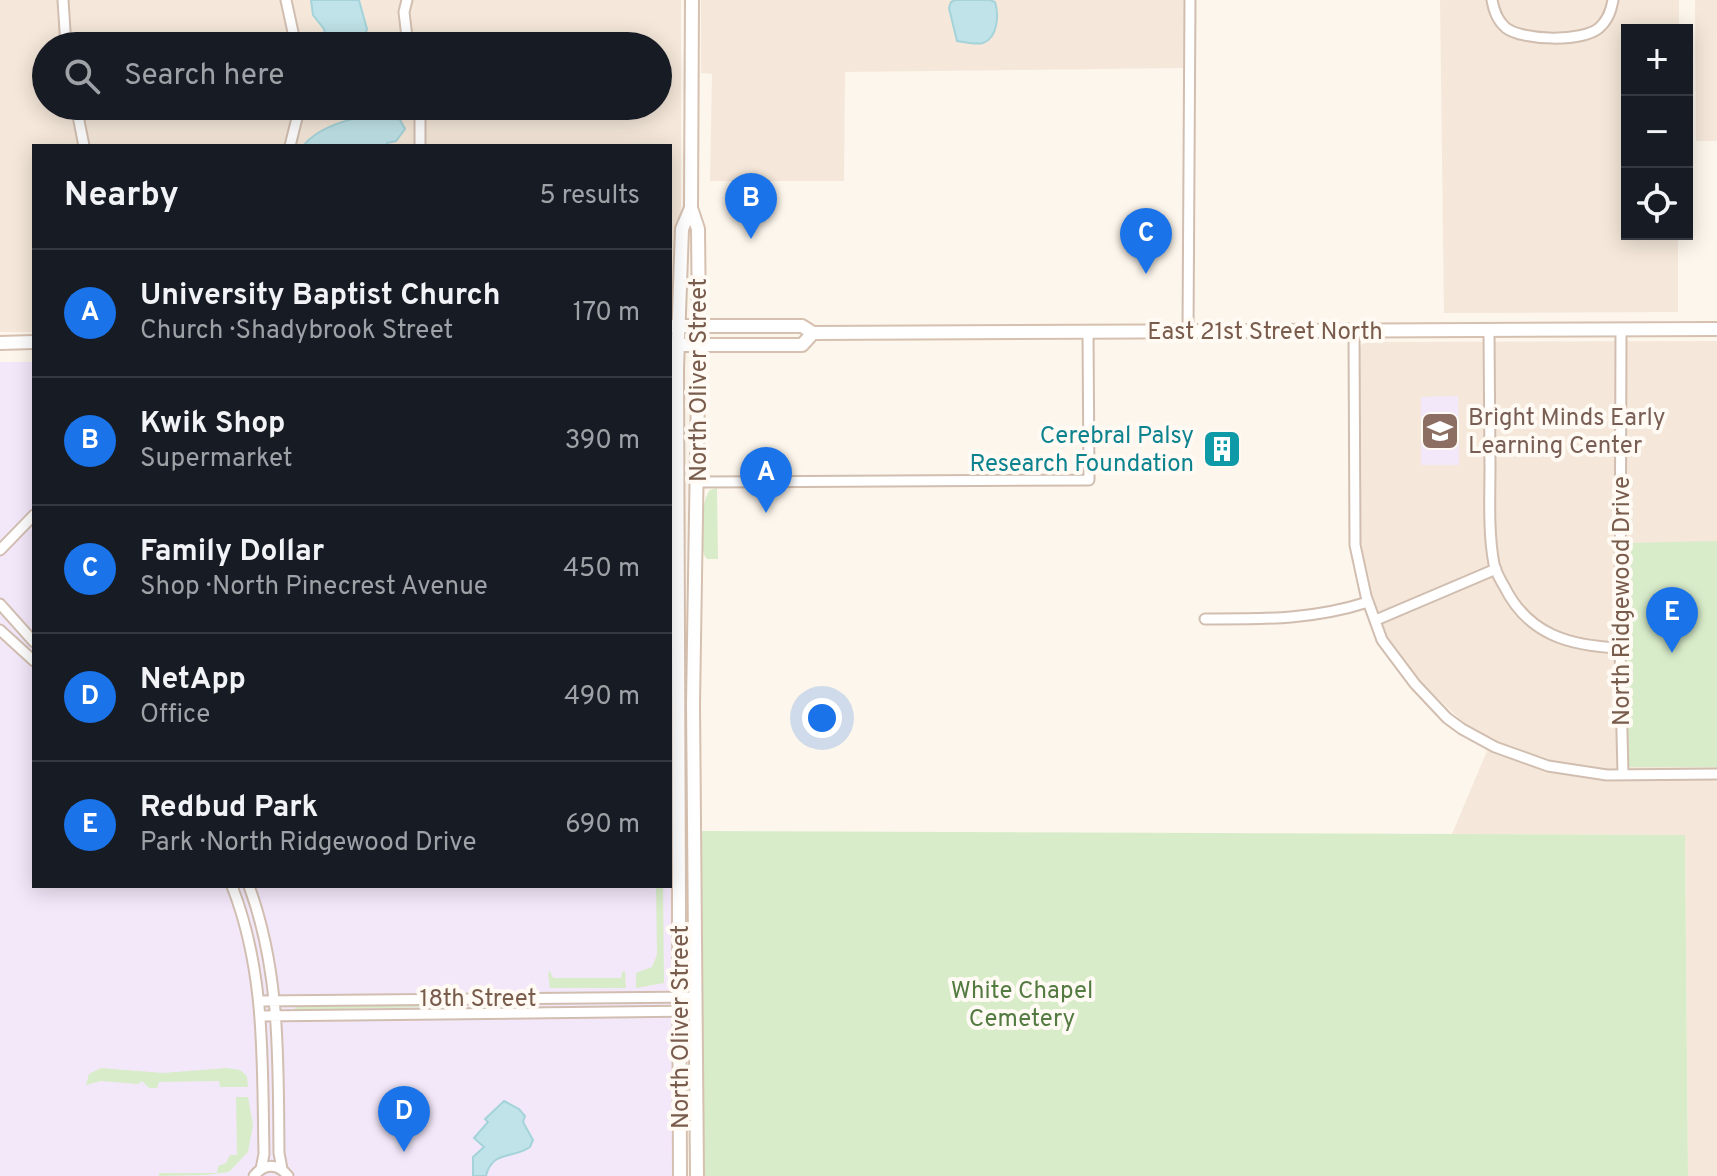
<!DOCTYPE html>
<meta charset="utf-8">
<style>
:root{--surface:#171b24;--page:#20242c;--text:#f1f3f6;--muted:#9ea1a6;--line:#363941;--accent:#1a73e8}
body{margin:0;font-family:Overpass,sans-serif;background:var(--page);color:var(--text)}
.controls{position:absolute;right:24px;top:24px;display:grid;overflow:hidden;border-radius:0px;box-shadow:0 4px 20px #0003}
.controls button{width:72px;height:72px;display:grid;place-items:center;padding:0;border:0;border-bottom:2px solid var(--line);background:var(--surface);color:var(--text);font:40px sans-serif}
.you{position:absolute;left:822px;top:718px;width:28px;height:28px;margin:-20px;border:6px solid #fff;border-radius:50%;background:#1a73e8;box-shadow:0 0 0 12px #1a73e833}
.badge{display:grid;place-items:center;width:52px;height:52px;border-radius:50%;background:var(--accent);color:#fff;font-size:26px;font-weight:700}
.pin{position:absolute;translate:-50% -66px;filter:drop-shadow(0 2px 4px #0008)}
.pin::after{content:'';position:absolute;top:42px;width:28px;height:24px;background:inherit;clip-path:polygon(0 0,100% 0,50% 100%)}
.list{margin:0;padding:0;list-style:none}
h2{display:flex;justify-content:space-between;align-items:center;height:104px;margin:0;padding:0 32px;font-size:34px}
h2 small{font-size:26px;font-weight:400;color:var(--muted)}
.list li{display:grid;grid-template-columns:52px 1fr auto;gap:24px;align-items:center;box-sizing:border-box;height:128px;padding:0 32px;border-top:2px solid var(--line)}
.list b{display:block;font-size:30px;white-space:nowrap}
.list p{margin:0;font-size:26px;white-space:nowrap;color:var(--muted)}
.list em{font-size:26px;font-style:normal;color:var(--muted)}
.icon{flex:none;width:44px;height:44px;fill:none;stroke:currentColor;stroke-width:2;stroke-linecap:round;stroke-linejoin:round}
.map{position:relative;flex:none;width:1717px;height:1176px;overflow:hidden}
.search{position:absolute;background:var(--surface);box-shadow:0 4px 20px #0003;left:32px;top:32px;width:640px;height:88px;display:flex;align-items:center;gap:20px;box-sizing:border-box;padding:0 28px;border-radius:44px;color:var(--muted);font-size:30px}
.panel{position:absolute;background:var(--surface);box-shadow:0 4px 20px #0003;left:32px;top:144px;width:640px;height:744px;border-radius:0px}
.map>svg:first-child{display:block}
.residential{fill:#f5e8da;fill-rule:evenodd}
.education{fill:#f3e8fa}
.green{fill:#d8ecc9}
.water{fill:#bfe3e8;stroke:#a5d3da;stroke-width:2}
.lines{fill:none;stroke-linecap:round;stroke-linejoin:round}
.minor-casing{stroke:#d1beb0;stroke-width:13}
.secondary-casing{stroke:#d6c0b0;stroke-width:16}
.minor{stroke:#fff;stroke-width:9}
.secondary{stroke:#fff;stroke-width:12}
.labels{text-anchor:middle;stroke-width:8;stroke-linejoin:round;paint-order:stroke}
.street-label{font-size:24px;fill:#7a5c4d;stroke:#fffaf3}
.education-label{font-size:24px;fill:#785e54;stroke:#fffaf3;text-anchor:start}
.culture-label{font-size:24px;fill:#0d838f;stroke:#fffaf3;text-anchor:end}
.park-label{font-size:24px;fill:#537a41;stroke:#fffaf3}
</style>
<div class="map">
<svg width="1717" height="1176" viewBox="0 0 1717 1176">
<rect width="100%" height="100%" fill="#fdf6ec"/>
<path class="residential" d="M0,0H681V306L675,318L670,321V146H34V332H0ZM46,46H658V106H46Z
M701,0H1184V68L845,72L844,181H710L712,74L701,73Z
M1440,0H1679V30H1627V234H1678V312L1444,313Z
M1695,0H1717V141H1696Z
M1717,341V1176H1688L1685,835L1452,834L1492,739L1466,725L1425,686L1397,654L1385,632L1371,591L1361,541L1358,348L1362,344L1368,342Z"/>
<path class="education" d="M0,362H34V886H670V648L671,725L674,745L672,1176H0Z
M1458,396L1459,465H1421V397Z"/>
<path class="green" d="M717,488L718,559H707C697,550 701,500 710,490Z
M1717,541V767H1630L1627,762L1628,543Z
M701,831L1685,835L1688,1176H704Z
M656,886H663L664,983L636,988V973L652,967L657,955Z
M550,971L553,978H621L622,972L625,971L626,988H550L548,973Z
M295,1003L430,1004V1007L298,1010L295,1009Z
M101,1068L163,1073L227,1068L240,1070L247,1076L248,1087H220L219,1081L159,1082L157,1088H149L142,1081L138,1084L101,1081L86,1085L89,1074Z
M236,1097H248L253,1125L248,1152L229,1172L205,1175L159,1176V1173H217L218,1166L226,1163L230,1155H237Z"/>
<path class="water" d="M311,0H359L367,29L362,46H327L324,29L313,15Z
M955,0H990L995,2C999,14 998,38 983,43C976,45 965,42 957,41L949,8L951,2Z
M385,111L398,116L405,129L396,141L387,143L386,146H303C320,124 359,117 385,111Z
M504,1101L519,1109L525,1116L523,1122L533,1140L530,1147C513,1159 492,1150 486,1176H473V1157L484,1147L474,1138L488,1122L485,1119Z"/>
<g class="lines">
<defs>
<path id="minor" d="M63,0L66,46
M286,0L296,46
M407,0L404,12L408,46
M1492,0C1494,11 1497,20 1506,28C1524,41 1582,42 1599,28C1608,20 1611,11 1613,0
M76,106L84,146
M420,106V146
M290,146L300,106
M1188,331L1190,0
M1621,331L1620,648L1623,775
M1489,332C1489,377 1490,421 1490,466C1490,498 1488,532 1494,564C1495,571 1500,579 1504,586C1528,635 1570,646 1620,648
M1354,333L1355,545L1366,596L1382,640L1415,684L1447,718L1462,729L1495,747L1548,766L1607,775L1717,774
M697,482L1089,480L1088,331
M0,550L34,515
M0,604L34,642
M1205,619C1263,619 1312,620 1368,602
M1376,620L1496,569
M0,630L34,661
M232,886C266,973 262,1062 264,1154L261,1169
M249,886C281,973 278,1062 279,1153L282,1169
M260,1001L696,997
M261,1016L696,1011
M254,1176C264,1163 278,1163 288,1176"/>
<path id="secondary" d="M692,0L691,208L698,229L699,326L693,704L697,1176
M670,326H802L813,333L1717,329
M0,343L34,342
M670,345H802L813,333
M680,1176L677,369L682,229L691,208"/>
</defs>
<use href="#minor" class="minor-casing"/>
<use href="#secondary" class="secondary-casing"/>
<use href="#minor" class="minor"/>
<use href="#secondary" class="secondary"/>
</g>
<defs>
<symbol id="school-square" viewBox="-11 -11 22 22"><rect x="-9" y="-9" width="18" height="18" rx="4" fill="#8d6e63" stroke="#fffaf3"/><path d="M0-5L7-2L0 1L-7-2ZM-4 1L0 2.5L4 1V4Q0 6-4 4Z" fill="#fff"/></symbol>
<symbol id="building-square" viewBox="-11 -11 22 22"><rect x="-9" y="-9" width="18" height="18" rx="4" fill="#0f9aa8" stroke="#fffaf3"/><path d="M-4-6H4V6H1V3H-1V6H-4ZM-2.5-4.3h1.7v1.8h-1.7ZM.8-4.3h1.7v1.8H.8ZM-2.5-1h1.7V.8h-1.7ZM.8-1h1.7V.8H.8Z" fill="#fff"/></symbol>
</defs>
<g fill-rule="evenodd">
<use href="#school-square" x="1418" y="409" width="44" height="44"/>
<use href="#building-square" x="1200" y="427" width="44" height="44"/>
</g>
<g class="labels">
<g class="street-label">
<text x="1265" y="339">East 21st Street North</text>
<text transform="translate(698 380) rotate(-90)" y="8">North Oliver Street</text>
<text transform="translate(1621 601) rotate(-90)" y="8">North Ridgewood Drive</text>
<text x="478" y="1006">18th Street</text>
<text transform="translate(680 1027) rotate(-90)" y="8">North Oliver Street</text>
</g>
<g class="education-label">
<text x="1468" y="425">Bright Minds Early<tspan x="1468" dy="28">Learning Center</tspan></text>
</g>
<g class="culture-label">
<text x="1194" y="443">Cerebral Palsy<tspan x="1194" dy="28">Research Foundation</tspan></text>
</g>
<g class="park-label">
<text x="1022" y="998">White Chapel<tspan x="1022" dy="28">Cemetery</tspan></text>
</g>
</g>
</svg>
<div class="controls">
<button>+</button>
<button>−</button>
<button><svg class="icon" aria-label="locate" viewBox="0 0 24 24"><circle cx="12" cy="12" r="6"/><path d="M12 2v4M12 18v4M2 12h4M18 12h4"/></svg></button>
</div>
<div class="you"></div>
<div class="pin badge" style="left:766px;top:513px">A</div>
<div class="pin badge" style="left:751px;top:239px">B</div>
<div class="pin badge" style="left:1146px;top:274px">C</div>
<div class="pin badge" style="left:404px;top:1152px">D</div>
<div class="pin badge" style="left:1672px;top:653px">E</div>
<div class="search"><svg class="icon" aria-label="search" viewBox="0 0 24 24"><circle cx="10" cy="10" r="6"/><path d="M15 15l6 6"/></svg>Search here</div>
<section class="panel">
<h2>Nearby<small>5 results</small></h2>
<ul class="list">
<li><span class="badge">A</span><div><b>University Baptist Church</b><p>Church · Shadybrook Street</p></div><em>170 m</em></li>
<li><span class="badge">B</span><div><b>Kwik Shop</b><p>Supermarket</p></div><em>390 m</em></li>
<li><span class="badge">C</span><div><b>Family Dollar</b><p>Shop · North Pinecrest Avenue</p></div><em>450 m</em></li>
<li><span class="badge">D</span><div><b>NetApp</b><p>Office</p></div><em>490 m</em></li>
<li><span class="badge">E</span><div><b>Redbud Park</b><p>Park · North Ridgewood Drive</p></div><em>690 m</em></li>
</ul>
</section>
</div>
